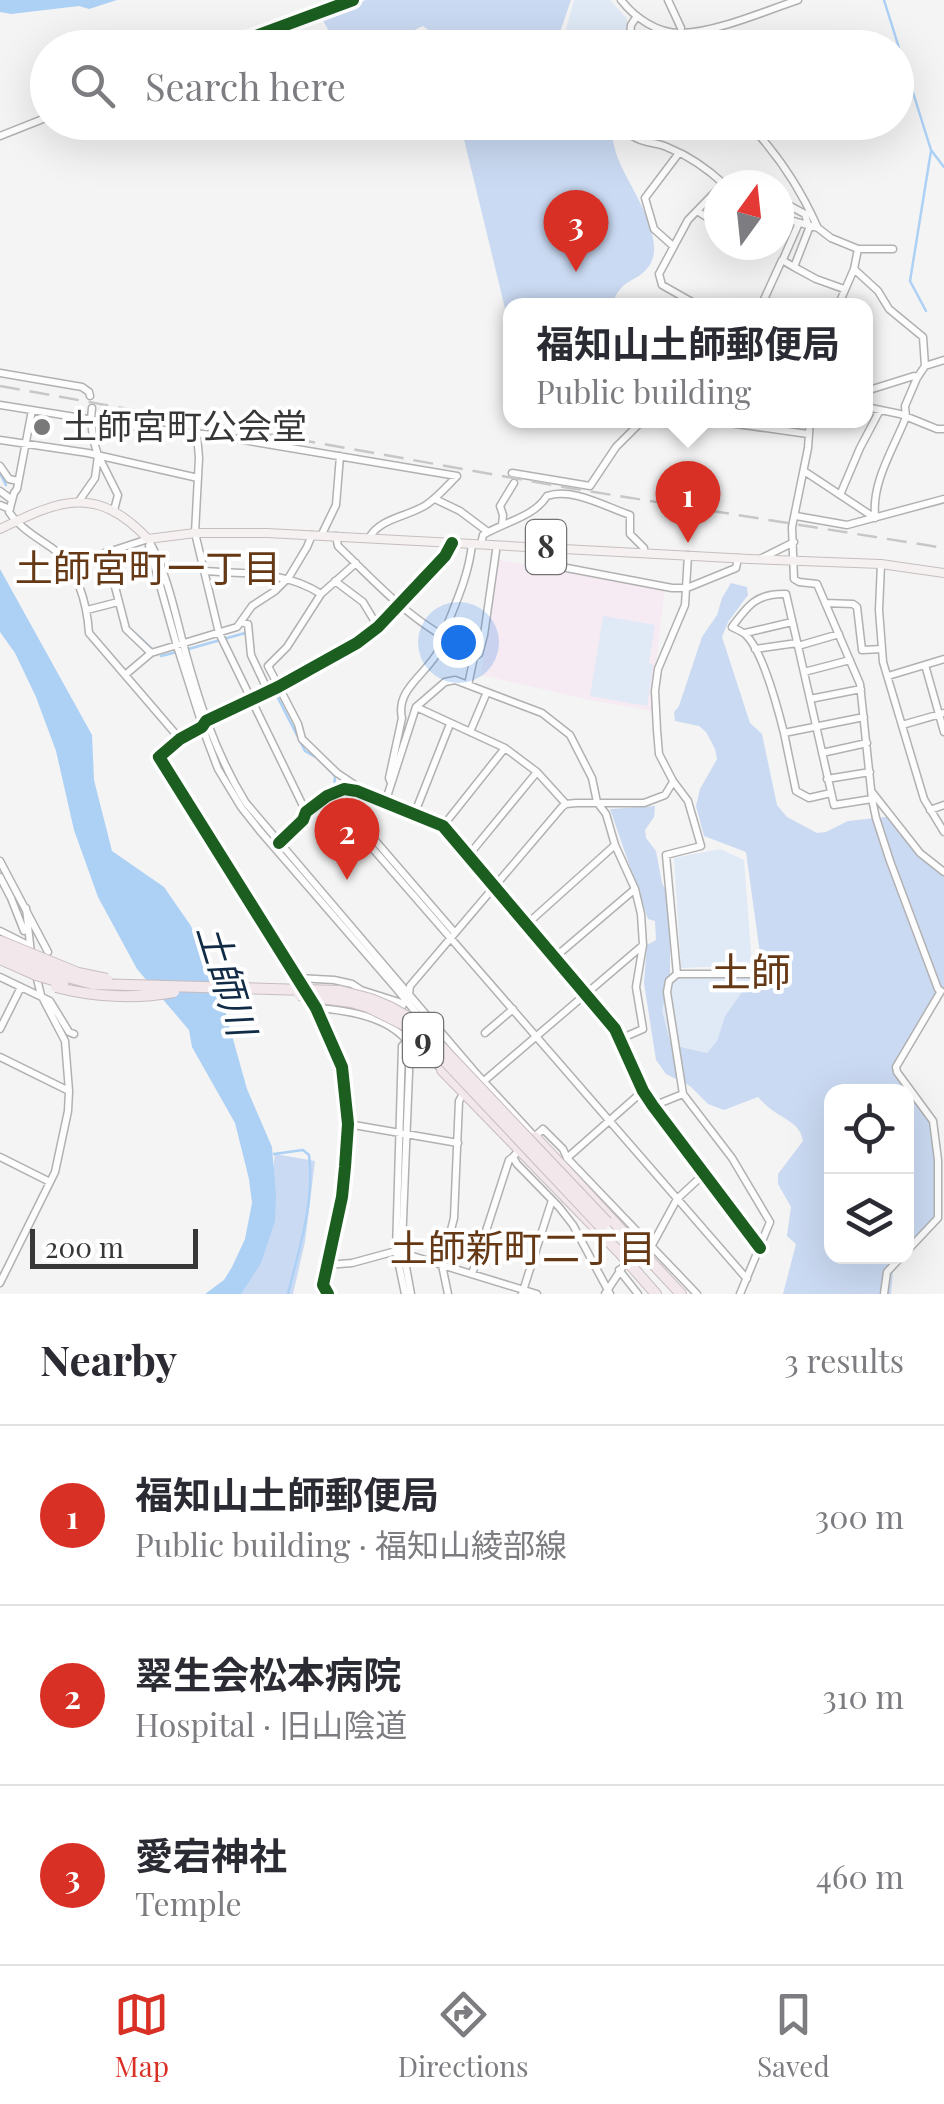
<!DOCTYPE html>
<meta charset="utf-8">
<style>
:root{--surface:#fff;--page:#f7f7f7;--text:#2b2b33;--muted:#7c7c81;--line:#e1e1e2;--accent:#d93025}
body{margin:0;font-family:"Playfair Display","Noto Sans JP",serif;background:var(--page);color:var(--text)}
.controls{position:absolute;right:30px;bottom:30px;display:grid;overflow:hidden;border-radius:20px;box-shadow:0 10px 40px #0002}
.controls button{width:90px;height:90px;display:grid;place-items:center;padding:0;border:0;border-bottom:2px solid var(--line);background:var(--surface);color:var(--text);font:50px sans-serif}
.compass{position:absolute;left:704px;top:170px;width:90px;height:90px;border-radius:50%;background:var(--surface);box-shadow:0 10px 40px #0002;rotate:15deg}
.scale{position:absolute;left:30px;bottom:25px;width:168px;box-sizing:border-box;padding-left:10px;border:5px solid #373738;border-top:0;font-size:28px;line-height:35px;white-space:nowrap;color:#373738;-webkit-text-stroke:8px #fff;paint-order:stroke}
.you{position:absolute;left:458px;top:642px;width:35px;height:35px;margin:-25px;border:8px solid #fff;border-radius:50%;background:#1a73e8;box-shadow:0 0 0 15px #1a73e833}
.badge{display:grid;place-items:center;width:65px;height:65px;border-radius:50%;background:var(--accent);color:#fff;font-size:32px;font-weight:700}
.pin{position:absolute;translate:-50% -82px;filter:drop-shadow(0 2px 5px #0008)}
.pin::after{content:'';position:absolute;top:52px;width:35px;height:30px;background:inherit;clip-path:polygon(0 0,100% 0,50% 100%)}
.popup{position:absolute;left:503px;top:298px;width:370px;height:130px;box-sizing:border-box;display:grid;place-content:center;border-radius:20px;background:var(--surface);filter:drop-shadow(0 2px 8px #0005);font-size:32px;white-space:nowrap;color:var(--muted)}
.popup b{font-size:38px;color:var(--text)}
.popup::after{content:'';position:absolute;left:50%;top:100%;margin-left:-20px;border:20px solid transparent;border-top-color:var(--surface)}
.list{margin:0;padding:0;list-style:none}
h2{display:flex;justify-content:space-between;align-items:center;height:130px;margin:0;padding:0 40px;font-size:42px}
h2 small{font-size:32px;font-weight:400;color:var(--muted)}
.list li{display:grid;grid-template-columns:65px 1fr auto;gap:30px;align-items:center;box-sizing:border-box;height:180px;padding:0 40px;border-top:2px solid var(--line)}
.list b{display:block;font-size:38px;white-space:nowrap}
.list p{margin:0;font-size:32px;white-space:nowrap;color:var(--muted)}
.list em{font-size:32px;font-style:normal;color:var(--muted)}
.icon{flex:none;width:55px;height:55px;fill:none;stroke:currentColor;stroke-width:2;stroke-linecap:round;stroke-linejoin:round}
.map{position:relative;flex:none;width:944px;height:1294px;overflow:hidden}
.search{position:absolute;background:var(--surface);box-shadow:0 10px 40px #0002;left:30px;right:30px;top:30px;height:110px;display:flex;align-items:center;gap:25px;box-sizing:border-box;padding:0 35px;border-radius:55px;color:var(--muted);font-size:38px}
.sheet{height:670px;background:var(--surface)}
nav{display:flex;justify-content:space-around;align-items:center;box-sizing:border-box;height:140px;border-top:2px solid var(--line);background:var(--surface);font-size:28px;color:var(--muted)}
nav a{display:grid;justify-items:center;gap:5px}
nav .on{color:var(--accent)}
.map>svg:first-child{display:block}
.education{fill:#f6ebf3}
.green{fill:#e0e9f6}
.forest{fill:#cadaf2}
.water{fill:#add0f5}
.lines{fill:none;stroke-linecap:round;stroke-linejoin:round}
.stream{stroke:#add0f5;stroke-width:2.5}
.minor-casing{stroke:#b1b1b1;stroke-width:9}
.major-casing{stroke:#c7bdc0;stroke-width:10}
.highway-casing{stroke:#c7bdc0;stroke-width:12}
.minor{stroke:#fdfdfd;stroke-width:6}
.major{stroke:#f6f1f1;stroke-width:8}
.highway{stroke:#f2e8eb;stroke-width:10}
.rail{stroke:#c7c7c7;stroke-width:2.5;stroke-dasharray:20 10;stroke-linecap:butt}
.highway-bridge-casing{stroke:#c7bdc0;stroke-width:12;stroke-linecap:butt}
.highway-bridge{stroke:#f2e8eb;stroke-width:10}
.cycleway-casing{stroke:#fff;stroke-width:19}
.cycleway{stroke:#1b5e20;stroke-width:12}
.poi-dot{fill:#79797a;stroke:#fff;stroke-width:4}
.labels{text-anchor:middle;stroke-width:8;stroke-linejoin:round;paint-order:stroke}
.shield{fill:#fff;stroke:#737374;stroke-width:2.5}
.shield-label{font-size:32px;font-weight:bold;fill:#373738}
.poi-label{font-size:35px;fill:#373738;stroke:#fff;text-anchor:start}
.neighbourhood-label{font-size:38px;fill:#663916;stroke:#fff}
.water-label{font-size:38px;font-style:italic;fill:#112b46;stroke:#fff}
.quarter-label{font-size:40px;fill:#663916;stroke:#fff}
</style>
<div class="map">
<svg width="944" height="1294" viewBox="0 0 944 1294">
<rect width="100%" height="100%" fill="#f4f4f4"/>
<path class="education" d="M499,560L665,589L655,672L652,711L590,700L481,675Z"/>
<path class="green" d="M574,0H610L627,19L625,47H561Z
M603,616L655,625L649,663L653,665L647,706L590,696Z
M720,849L744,860L752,965L681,968L674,858Z
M748,973L752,981L725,1016L717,1041L707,1053L681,1047L670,1041L662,1009L670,979Z"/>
<path class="forest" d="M366,0H571L555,47H450L423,26C395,39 364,58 333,44L331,35L321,17Z
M465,123H609C612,135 614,149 619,161C629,186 668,240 649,266C636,284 621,277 612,305L510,306V329L462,131Z
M731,583L747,587L748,595L728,622L722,637L750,723L762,734L777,805L787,817L817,833L826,832L848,821L894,816L919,851L944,873V990L940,989L892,1069L932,1124L937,1215L907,1254L906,1092H832V1256L904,1257L893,1271L891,1294H783L796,1244L787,1236L791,1207L778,1184V1174L803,1141C800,1123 785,1120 772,1110C767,1106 762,1102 758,1097L724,1110L708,1104L690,1086L666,1074L656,1060L644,983L647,945L656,940L655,921L648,919L610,809L655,806L654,817L645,830L646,838L656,851L662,883L670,899V979L662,1010L670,1041L681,1047L707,1053L717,1041L725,1016L745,988L764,983L746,852L704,836L696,806L700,789L717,759L715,749L706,732L699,726L675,721L674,712L679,706L702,637L717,615L722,598Z
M275,1154L315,1161L305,1242L293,1294H233L261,1263Z"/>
<path class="water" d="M0,0H117L89,9L79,6L11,14L0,12Z
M0,569L92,735L94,780L112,851L164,887L191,926L226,1014L247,1089L272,1147L276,1196L275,1221L261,1263L241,1294H205L224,1280L232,1267L245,1239L252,1203L249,1179L235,1123L192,1047L189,1030L137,969L98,897L74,830L56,751L36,697L15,653L0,632Z"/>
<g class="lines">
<path class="stream" d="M884,0L931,150L944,167
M926,311L910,281L931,151
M0,473L6,485
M136,634L152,649
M185,650L245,633
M161,656L177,652
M271,691L277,696L305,751L317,758L335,776L334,789
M334,797L450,933
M402,1149L405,1081
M274,1154L303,1150L309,1155C315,1202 299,1249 288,1294
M401,1204V1172"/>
<defs>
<path id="minor" d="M621,0C635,18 658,34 682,33C717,32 765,11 798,0
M668,0L681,28
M685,37L689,48
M223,48L353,0
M629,48L631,25L637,16
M636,122L631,135C645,145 655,141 669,148C689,156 710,171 725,185
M747,122C777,153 800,188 817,226
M0,136L48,117
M779,200L805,214L808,225
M697,211L719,225
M779,217L818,228L831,238L858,249L854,269L838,306
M673,246L654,229L645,198L679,153
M858,249H893
M784,257L799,223
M794,267L816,279L844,289
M854,269L878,291L889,309L923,337L925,366L917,378L905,406L906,417C894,448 872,481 875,515
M813,303L817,306
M699,306L662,285L659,274L688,220L719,188
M761,306L782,260L794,267L810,226
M925,366L944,360
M0,373L82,387L89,392L90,396
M866,391L914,376L916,377
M0,405L144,428L213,435L457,476C447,486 438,497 426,505C407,517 380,518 369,538
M866,407L900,414L937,429H944
M92,408L91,419L93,439L98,455L118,495L114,510
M32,410L17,489L14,493L9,512C20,528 36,537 52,548C77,566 87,603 89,633L180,739
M708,420L808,434
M810,420L808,448L792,527L794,579L799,582L817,584L860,684L872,799L876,818L890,861L938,989L941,991
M197,434L199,458L195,533L219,633L306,812
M0,440L88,453L198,478
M0,466L9,479L18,481
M804,471L875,518
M512,473L590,486L616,447L643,420
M0,491L12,500
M840,495L860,448L880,410
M435,499L460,511L488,532
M79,501L95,478L98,456
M0,505L10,509
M796,516L847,525L944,499
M502,525L503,515L500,506L514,483
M321,536L336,505L340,456
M336,536L338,546C371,578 403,613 443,636
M148,539C166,570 174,608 183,643C198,699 215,753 246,803L475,1072L535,1137
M481,544L483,535C504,522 534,517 547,496C572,487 606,507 630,515V534L644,548V553
M149,546L177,646L207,740L218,769L241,807L260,831L395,987L419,1016L424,1029
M553,548L551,565L672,588H687L736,568L738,558
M106,552L126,629L151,653
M762,558L794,542
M881,564L879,610L883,662L924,799L944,832
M69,565L148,539
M204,571C245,574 286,571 321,594L356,563
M335,581L363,602L378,627
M321,594L287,647L268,666L298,724L302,739L337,773L358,787V790
M825,603L853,604L857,607L862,650L882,649
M87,610L118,602
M241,622L248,624L251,655L268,691
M745,633L792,622
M839,634L798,646L834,805L872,799
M798,646L786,594C757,593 748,605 732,627C736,629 743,632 746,635C763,652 778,709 784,733L864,717
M755,649L797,643
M925,665L944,732
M804,672L850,660
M125,675L151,653L237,627L252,606L275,591L289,577L307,547L312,535
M888,676L944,659
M468,685L474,657L479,654L484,635L496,551
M810,699L861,689
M416,707L505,748L537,772L566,804
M902,725L944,713
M470,732L487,692
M784,733L796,791L809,798L831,793
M822,753L867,743
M827,779L870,772
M391,783L389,778L402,718C395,689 428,673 439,650C442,643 443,635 446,628C457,600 469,574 472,544
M872,792L920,853L944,872
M335,794L455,933
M327,796L747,1279
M385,803L416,707L445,682L455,680L542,713L570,735L592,778L597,802L606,814L615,845L635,889L641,914L643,945L636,987L643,1029L620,1039
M930,810L944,805
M414,815L450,724
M443,826L505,748
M279,843L303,820L306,812L327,796L344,789L357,791L443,826L615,1029L643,1091L653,1106L760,1248
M468,856L537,772
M0,861L48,952
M0,877L11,898L24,931
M26,908L31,953
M527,924L615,845
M0,931L28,945
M554,958L635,889
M677,974H753L757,980
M0,977L50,1001L69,1032L74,1034
M298,978L334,980L352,984L361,990L402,1003
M316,1008C346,1010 387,1016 407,1041
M401,1015L400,1010L409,994L410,986L562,807L566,804L576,803H644L665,795L673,782
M0,1029L21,987
M485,1033L513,1009
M410,1048L402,1245L411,1294
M0,1057L69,1091
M484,1081L642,946
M643,1091L567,1158L697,1294
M683,1094L732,1158L770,1222L740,1294
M653,1106L683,1094L667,992L669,981L677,974L666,855L701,846L688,801L673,781L659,754L657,730L655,691L658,669L685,605L688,555
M348,1124L458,1143
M532,1139L543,1129L563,1149L567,1158
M519,1150L513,1157L517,1164L559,1207L573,1225L610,1294
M0,1157L50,1182
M647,1249L652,1245L677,1199L704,1174
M906,1252L938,1218V1160L933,1121L897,1072L896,1067L941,991
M326,1265L352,1263L396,1251L537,1294
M619,1270L638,1294
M472,1274L509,1160L513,1157
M0,1283L55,1172L68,1111L69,1091L65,1041L41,995L36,975
M328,1294L323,1285L342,1197L345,1167L348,1124L342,1067L316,1008L159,757L180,739L202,727L206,721L278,687L357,643L378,627L445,556L452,543
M405,1294L396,1251L402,1046L407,1041L410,1048L420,1047L441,1069
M448,1294L442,1265L454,1218L459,1101L463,1094
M522,1294L552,1200
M605,1294L622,1268
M884,1294L887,1272L902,1256"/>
<path id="major" d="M0,529C60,500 96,484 148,539L195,533H267L749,559L881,564L944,573"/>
<path id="highway" d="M442,1070L620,1253L656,1294
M535,1137L681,1294"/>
</defs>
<use href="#minor" class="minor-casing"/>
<use href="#major" class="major-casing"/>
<use href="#highway" class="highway-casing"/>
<use href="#minor" class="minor"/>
<use href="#major" class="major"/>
<use href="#highway" class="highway"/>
<path class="rail" d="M0,386L569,488L944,548"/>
<defs>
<path id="highway-bridge" d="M0,941L78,973L107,979
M0,949L56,974L93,984L340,991L371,999L390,1007L408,1017L428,1033L607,1222
M0,959L36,975L63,983
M56,987C93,997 136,999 174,992
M299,995L351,1002L368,1007L404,1025L441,1057L602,1228"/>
</defs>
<use href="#highway-bridge" class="highway-bridge-casing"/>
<use href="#highway-bridge" class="highway-bridge"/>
<defs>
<path id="cycleway" d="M223,48L353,0
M279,843L303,820L306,812L327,796L344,789L357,791L443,826L615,1029L643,1091L653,1106L760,1248
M328,1294L323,1285L342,1197L345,1167L348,1124L342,1067L316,1008L159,757L180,739L202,727L206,721L278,687L357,643L378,627L445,556L452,543"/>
</defs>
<use href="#cycleway" class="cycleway-casing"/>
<use href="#cycleway" class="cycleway"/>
</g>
<circle class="poi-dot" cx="42" cy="427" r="10"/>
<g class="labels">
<g class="shield">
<rect x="526" y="520" width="40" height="54" rx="8"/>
<rect x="403" y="1013" width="40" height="54" rx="8"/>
</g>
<g class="shield-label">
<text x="546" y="558">8</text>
<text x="423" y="1051">9</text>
</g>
<g class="poi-label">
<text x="62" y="439">土師宮町公会堂</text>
</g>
<g class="neighbourhood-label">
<text x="148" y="582">土師宮町一丁目</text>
<text x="523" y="1262">土師新町二丁目</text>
</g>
<g class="water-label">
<text transform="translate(226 980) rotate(73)" y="13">土師川</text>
</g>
<g class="quarter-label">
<text x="751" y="987">土師</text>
</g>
</g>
</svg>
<div class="controls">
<button><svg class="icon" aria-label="locate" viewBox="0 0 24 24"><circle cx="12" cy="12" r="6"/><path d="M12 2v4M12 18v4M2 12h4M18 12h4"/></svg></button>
<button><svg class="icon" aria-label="layers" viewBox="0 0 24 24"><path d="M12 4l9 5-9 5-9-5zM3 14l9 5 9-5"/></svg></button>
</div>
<svg class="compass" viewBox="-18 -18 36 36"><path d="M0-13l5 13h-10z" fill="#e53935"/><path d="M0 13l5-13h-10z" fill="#7c7c81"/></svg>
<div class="scale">200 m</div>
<div class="you"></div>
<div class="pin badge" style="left:688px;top:543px">1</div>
<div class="popup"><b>福知山土師郵便局</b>Public building</div>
<div class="pin badge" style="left:347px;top:880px">2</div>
<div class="pin badge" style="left:576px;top:272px">3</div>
<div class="search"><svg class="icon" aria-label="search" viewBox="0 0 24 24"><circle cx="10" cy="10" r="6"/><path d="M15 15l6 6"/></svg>Search here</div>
</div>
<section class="sheet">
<h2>Nearby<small>3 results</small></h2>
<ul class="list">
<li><span class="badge">1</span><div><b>福知山土師郵便局</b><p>Public building · 福知山綾部線</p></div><em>300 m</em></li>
<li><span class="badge">2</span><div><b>翠生会松本病院</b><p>Hospital · 旧山陰道</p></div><em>310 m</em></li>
<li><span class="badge">3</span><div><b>愛宕神社</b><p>Temple</p></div><em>460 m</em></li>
</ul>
</section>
<nav>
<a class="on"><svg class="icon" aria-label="map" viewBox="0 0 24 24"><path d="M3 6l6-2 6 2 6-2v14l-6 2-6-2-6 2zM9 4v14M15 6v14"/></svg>Map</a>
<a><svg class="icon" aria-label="directions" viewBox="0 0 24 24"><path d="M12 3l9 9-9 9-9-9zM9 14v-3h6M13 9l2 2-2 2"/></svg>Directions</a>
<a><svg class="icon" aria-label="saved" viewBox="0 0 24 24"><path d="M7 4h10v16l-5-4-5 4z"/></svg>Saved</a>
</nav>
